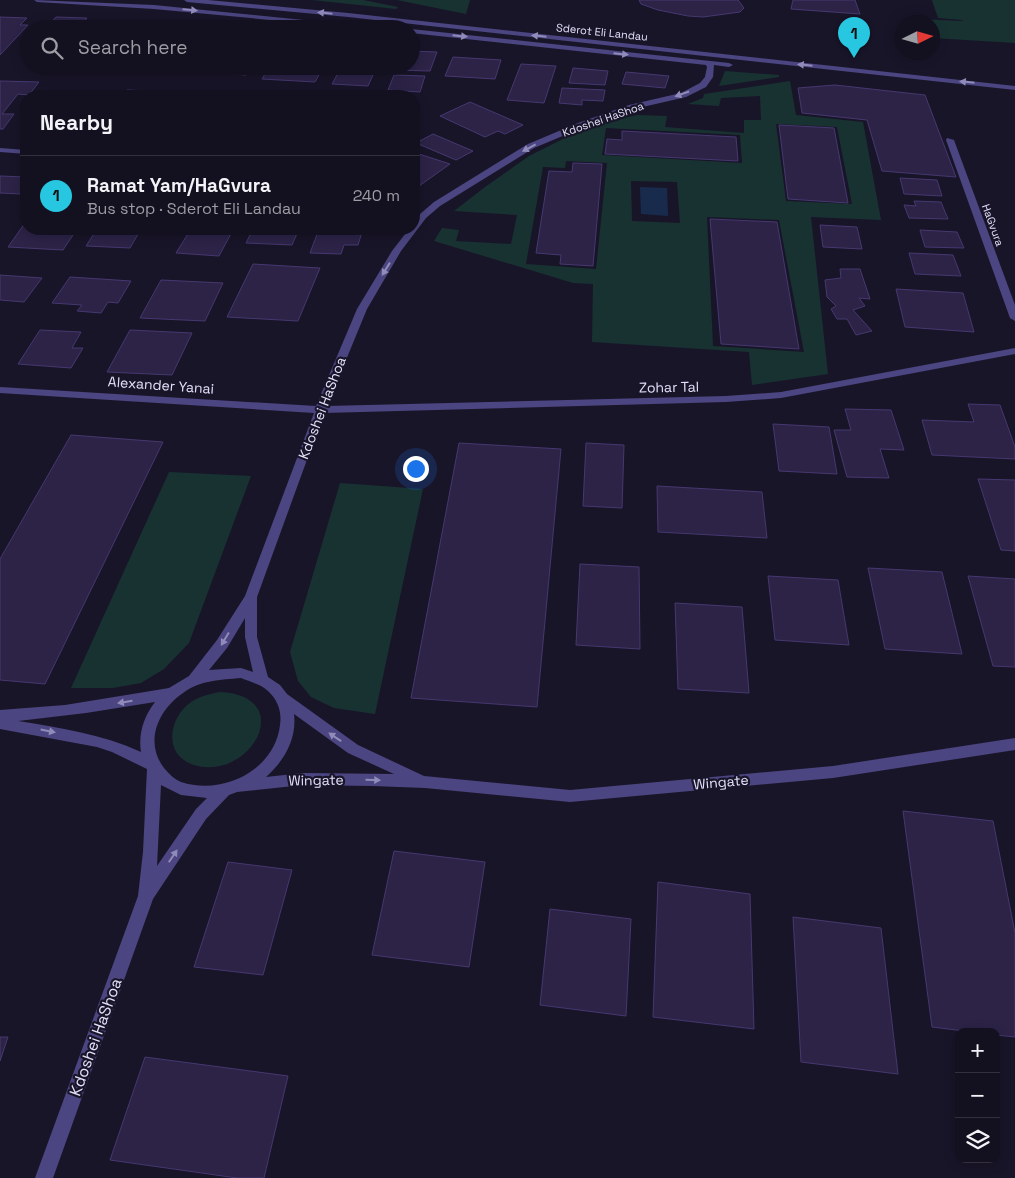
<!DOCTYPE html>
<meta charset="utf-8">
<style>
:root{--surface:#13101f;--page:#201e2c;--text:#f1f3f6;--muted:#9d9da4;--line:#32303d;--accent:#27c6e1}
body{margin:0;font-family:"Space Grotesk",sans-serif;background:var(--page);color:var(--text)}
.controls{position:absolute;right:15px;bottom:15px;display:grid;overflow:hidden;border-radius:10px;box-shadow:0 2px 12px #0003}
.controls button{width:45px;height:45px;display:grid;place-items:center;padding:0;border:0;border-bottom:1px solid var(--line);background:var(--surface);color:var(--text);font:25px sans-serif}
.compass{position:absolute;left:895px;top:15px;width:45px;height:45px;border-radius:50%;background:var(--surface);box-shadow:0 2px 12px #0003;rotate:85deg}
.you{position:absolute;left:415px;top:468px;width:18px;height:18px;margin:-12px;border:4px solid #fff;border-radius:50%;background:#1a73e8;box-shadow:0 0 0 8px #1a73e833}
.badge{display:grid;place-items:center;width:32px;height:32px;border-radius:50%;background:var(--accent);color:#111;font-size:16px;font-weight:700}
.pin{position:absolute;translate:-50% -41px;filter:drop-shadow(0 1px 2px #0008)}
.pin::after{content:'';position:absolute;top:26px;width:18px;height:15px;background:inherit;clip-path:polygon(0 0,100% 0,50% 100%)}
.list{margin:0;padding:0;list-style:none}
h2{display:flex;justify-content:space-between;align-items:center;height:65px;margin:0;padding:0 20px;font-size:21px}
h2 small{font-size:16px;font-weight:400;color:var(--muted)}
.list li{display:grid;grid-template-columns:32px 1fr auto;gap:15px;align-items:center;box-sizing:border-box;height:80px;padding:0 20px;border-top:1px solid var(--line)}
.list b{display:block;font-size:19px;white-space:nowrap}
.list p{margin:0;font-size:16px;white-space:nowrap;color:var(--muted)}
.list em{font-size:16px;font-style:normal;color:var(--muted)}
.icon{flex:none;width:28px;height:28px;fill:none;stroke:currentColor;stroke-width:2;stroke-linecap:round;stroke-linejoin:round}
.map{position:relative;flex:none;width:1015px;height:1178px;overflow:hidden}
.search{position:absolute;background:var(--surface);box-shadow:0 2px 12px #0003;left:20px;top:20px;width:400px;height:55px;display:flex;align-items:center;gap:12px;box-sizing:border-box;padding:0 18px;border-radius:28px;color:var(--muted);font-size:19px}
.panel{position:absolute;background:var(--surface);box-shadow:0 2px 12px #0003;left:20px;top:90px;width:400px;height:145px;border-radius:20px}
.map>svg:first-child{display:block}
.green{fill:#183232;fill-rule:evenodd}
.water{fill:#192b4d}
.building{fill:#2c2347;stroke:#463870}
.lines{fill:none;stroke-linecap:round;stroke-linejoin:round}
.minor{fill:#4b4681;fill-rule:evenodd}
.oneway{fill:#908bb8}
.labels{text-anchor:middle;stroke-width:4.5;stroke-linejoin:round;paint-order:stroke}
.far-street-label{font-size:11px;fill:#e4e0fb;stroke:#191529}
.street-label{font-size:14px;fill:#e4e0fb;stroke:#191529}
.near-street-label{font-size:16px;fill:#e4e0fb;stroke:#191529}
</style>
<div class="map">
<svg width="1015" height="1178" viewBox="0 0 1015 1178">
<rect width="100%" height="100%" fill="#191529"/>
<path class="green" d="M312,0H363L398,7L396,9Z
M397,0H470L466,14Z
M932,0H1015V43L933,38L932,22H920L919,19L963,21L962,20L938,18Z
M725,71L779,75V77L719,86Z
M790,81L796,115L863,122L881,220L811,217L828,374L752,385L749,352L592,342L593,284L573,283L434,241L442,228L459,230L456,241L511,244L517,215L454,211L485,187L529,156L575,133L605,121L638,115L667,116L665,127L744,133V120H761L760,96L721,98L719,106L688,104L703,98L704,94ZM776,124L837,127L852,204L786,201ZM606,128L740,135L742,163L602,155ZM566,161L607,163L596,269L526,264L543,167L565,168ZM631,181L677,182L680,223L632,221ZM707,217L779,220L804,352L713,346Z
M169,472L251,476L189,643L164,669L141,683L113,688H71Z
M340,483L423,489L375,714L334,708L311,697L298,681L290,652Z
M220,692C298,696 251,782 194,765C162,755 169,717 191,702C200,696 210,694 220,692Z"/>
<path class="water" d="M640,187L667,188L668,216L641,214Z"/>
<path class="building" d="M639,0H738L744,8L740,12L703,17L688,16L658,10L641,4Z
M793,0H855L860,14L791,9Z
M0,17L27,18L20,25H28L0,55Z
M56,17L87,18L77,29H45Z
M411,51L437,52L430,71L396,70L398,66H411Z
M453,57L501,60L495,79L445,76Z
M521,64L556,66L544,103L507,100Z
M208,66H252L246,75L204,72Z
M270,66H324L315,82L262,79Z
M342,66L358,67L377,66L368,86L332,84Z
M573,68L608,71L605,85L569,83Z
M626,72L669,76L665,88L622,84Z
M394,75L425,76L420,92L388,90Z
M0,81L39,82L29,95L18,94L2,114H14L3,129H0Z
M835,85L925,95L956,177L882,171L867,120L802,113L798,88Z
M562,88L605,90L603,101L582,100V105L559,103Z
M127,90L171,92L168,96H122Z
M470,102L523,125L505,134L498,131L485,137L440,116Z
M779,125L834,128L848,203L788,199Z
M622,131L736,137L738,161L605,154L607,139L622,140Z
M433,134L473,151L456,160L416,143Z
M419,154L450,164L419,186L414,184V167L418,164L414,162V158Z
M573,163L602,164L593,266L560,264L561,255L536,253L549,171L572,172Z
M0,176L26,177V188L21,194L0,193Z
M900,178L937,180L942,196L904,194Z
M914,201L941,202L948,219L909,218L904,205L916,206Z
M710,219L777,222L799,349L721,344Z
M25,223L26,229H77L63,250L8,247Z
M820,225L857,227L862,249L823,247Z
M97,229H141L130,248L86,246Z
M191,229H209L233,230L219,256L176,253Z
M253,229H299L292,245L246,243Z
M319,229H363L358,245H344L341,254L310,253Z
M920,230L957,232L964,248L925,247Z
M909,253L953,255L961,276L915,274Z
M253,264L320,268L298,321L227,317Z
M840,269H860L870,299L859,298L865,306L853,310L872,331L856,335L847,319H837L831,309L836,306L827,297L825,280L841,278Z
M0,275L42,278L24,302L0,300Z
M70,277L131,281L118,303L108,302L101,313L77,311L82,305L52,303Z
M161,280L223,283L205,321L140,318Z
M896,289L963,293L974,332L905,327Z
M40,330L81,332L72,348H83L71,368L18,364Z
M130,330L192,333L172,375L107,372Z
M968,404L1000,405L1015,447V459L932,455L922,420L974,422Z
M845,409L891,410L904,450L880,449L889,478L847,477L834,430H851Z
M773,424L829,427L837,474L779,471Z
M71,435L163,442L45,684L0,680V559Z
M459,443L561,449L537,707L411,698Z
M586,443L624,445L622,508L583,506Z
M978,479L1015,480V551L1001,550Z
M657,486L762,492L767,538L658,532Z
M580,564L639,567L640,649L576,645Z
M868,568L942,572L962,654L885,649Z
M768,576L838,580L849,645L775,640Z
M968,576L1015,579V667L993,666Z
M675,603L742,607L749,693L678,689Z
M903,811L993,821L1015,933V1037L996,1035V1032H972L932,1027Z
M394,851L485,862L469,967L372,955Z
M228,862L292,870L263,975L194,967Z
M658,882L750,894L754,1029L653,1017Z
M550,909L631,919L626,1016L540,1005Z
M793,917L881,928L898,1074L801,1062Z
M0,1037H8L0,1061Z
M145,1057L288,1076L264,1178H237L110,1160Z"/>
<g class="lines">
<path class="minor" d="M34,0L154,5L393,29H366L154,9L37,2Z
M184,0H208L348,13L1015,86V90L348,17L187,2Z
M411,29L729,63L733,65L729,67L714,65L713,77L706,87L686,97L634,109L584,127L534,148L440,206L426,218L401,251L367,309L327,406L726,396L781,392L1015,348V354L781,398L726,402L324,413L257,597V637L268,677L280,685L287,694L358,745L424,776L570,790L833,766L1015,738V750L833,778L570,802L425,788L373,786L303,785L237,792L229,795L206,819L153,899L53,1178H35L138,896L143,852L147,769L112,752L97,747L0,729V710L65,705L151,691L169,688L189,676L217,640L245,596L314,413L0,393V387L316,406L357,309L392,251L409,229H414V222L420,214L434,202L528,144L578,123L629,105L681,93L700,83L705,77L707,67L706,65L411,33ZM245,618V637L253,672L241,668L209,670L227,648ZM241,678C250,682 261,684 268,691C278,700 282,712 280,725C275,770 223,796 181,782C174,779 169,774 164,768C144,742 158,710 183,693C200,680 220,680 241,678ZM155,702C144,716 138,734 141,752C102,734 61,728 18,721L86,713ZM294,714L348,753L394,774L303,773L266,777C284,761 297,739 294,714ZM161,785L181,795L207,798L196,809L157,866Z
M947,138L954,140L1015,305V321L1010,318L946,140Z
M0,148L26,150V154L0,152Z"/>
</g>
<defs><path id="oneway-solid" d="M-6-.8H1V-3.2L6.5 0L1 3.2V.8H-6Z" transform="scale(1.25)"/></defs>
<g class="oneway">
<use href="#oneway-solid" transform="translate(190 10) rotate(5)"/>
<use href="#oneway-solid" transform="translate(325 13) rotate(-174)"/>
<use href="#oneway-solid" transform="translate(460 36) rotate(6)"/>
<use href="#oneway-solid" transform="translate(539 36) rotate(-174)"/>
<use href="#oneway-solid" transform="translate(621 54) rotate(6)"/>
<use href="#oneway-solid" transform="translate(805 65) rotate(-174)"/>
<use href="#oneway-solid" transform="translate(967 82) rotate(-174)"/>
<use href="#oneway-solid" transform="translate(682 94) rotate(161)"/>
<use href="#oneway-solid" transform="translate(529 148) rotate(152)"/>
<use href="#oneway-solid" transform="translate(386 269) rotate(122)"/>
<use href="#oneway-solid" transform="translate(225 639) rotate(121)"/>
<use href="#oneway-solid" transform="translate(125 702) rotate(171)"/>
<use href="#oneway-solid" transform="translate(48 731) rotate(11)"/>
<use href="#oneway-solid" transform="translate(335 737) rotate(-146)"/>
<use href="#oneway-solid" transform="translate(373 780) rotate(2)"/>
<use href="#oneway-solid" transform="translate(173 856) rotate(-56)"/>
</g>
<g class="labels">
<g class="far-street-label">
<text transform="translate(602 32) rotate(6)" y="4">Sderot Eli Landau</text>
<text transform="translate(603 119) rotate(-19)" y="4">Kdoshei HaShoa</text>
<text transform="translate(993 225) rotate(70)" y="4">HaGvura</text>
</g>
<g class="street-label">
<text transform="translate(161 385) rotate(4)" y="5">Alexander Yanai</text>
<text transform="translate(669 387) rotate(-1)" y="5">Zohar Tal</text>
<text transform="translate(322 408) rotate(-69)" y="5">Kdoshei HaShoa</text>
<text transform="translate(316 780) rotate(-1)" y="5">Wingate</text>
<text transform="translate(721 782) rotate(-5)" y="5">Wingate</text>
</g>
<g class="near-street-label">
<text transform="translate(95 1037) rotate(-70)" y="6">Kdoshei HaShoa</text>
</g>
</g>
</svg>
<div class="controls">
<button>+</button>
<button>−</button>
<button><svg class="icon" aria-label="layers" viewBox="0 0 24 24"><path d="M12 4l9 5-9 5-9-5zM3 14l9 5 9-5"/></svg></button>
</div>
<svg class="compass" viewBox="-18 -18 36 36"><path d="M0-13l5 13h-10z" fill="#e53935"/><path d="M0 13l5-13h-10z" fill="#9d9da4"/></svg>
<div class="you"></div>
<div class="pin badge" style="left:854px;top:58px">1</div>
<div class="search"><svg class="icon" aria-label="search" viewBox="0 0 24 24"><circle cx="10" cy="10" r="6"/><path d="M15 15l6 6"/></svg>Search here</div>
<section class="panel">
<h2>Nearby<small></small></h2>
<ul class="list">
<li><span class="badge">1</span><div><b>Ramat Yam/HaGvura</b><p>Bus stop · Sderot Eli Landau</p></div><em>240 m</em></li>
</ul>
</section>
</div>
